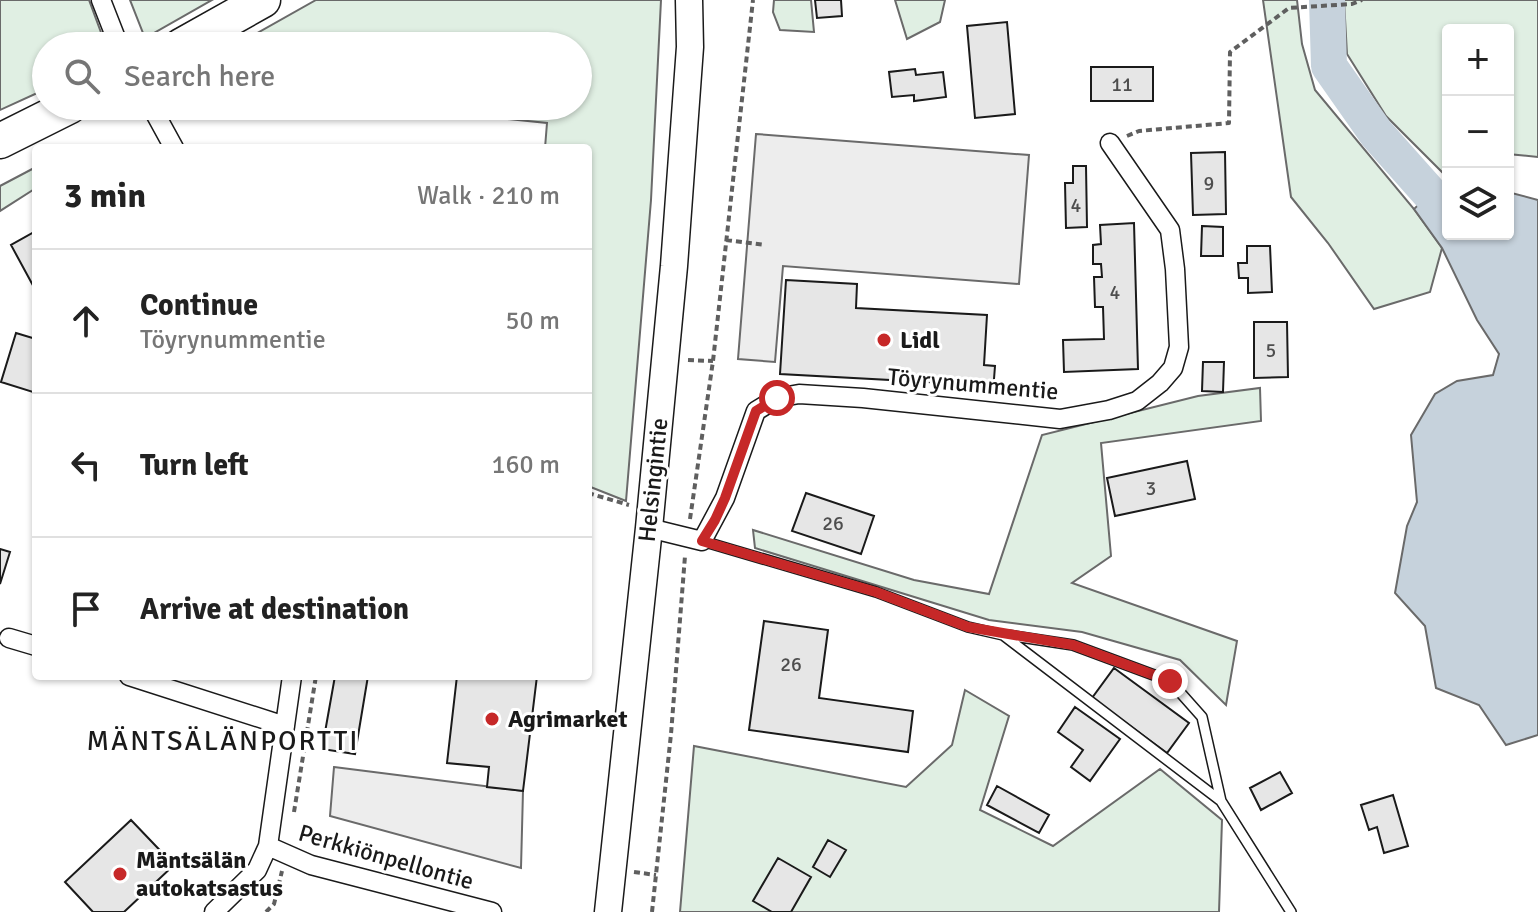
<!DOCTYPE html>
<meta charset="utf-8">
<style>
:root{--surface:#fff;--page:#f2f2f2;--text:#222;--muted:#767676;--line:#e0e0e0}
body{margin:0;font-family:Signika,sans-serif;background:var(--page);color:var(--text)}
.controls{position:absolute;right:24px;top:24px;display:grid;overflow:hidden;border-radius:8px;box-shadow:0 2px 6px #0004}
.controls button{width:72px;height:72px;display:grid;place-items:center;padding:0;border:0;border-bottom:2px solid var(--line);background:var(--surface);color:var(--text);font:40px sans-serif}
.stop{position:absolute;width:24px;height:24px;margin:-18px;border:6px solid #c62828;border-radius:50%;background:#fff}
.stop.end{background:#c62828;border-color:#fff;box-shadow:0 2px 8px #0008}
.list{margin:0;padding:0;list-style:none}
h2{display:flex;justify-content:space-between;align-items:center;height:104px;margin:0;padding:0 32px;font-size:34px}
h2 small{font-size:26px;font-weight:400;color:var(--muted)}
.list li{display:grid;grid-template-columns:52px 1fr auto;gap:24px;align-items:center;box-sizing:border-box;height:144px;padding:0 32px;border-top:2px solid var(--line)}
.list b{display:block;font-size:30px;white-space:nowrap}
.list p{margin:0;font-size:26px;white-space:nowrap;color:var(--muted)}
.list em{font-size:26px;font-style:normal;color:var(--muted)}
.icon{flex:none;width:44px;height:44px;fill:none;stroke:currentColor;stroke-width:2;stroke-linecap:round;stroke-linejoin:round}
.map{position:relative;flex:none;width:1538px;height:912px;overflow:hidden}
.search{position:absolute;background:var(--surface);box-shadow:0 2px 6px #0004;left:32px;top:32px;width:560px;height:88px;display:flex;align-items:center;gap:20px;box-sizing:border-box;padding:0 28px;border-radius:44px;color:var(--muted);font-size:30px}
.panel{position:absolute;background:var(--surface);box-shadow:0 2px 6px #0004;left:32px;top:144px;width:560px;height:536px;border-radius:8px}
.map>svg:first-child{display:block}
.green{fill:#e0efe3;stroke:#6a6a6a;stroke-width:2}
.parking{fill:#ededed;stroke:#6a6a6a;stroke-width:2}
.water{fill:#c6d2dc;stroke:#6a6a6a;stroke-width:2}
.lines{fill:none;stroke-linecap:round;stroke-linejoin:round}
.river{stroke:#c6d2dc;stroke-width:36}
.building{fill:#e6e6e6;stroke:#1a1a1a;stroke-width:2}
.lane-casing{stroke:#1a1a1a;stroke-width:12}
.street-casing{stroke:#1a1a1a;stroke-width:21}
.secondary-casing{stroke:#1a1a1a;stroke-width:29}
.highway-casing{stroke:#1a1a1a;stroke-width:37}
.path{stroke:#5f5f5f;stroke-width:4;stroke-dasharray:6 4;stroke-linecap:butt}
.lane{stroke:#fff;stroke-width:9}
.street{stroke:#fff;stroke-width:18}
.secondary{stroke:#fff;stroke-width:26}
.highway{stroke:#fff;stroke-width:34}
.route{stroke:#c62828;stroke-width:10}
.poi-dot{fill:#c62828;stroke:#fff;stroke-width:3}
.labels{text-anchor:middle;stroke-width:6;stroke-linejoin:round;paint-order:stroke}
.number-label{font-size:20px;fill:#4d4d4d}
.poi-label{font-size:24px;font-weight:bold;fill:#1a1a1a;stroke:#fff;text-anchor:start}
.street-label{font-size:24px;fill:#1a1a1a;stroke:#fff}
.quarter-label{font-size:28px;letter-spacing:2px;fill:#1a1a1a;stroke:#fff}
</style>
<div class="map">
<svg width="1538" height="912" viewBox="0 0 1538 912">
<rect width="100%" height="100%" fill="#fff"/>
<path class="green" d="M0,0H89L106,46H46V89L0,110Z
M130,0H212L145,38Z
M316,0H661L651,200L626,501L588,486V148H545L547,123L381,106H578V46H234Z
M774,0H811L814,32L780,30L773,12Z
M895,0H945L940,22L907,39Z
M1263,0H1297L1302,44L1315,90L1414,209L1442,248L1430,292L1374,309L1328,243L1291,197Z
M1344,0H1538V157L1508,154V30H1448L1447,177L1386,116L1347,54Z
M36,167V188L0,211V186Z
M1260,388L1261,421L1101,443L1111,556L1072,583L1237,641L1226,705L1180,660L1082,632L989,620L755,548L753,530L914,580L989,594L1042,435L1198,396Z
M965,690L1009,716L980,810L1053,846L1160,769L1222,820L1219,912H680L694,746L906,787L952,745Z"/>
<path class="parking" d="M756,134L1029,155L1019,284L783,266L775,362L738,359Z
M334,767L523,791L521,868L330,816Z"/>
<path class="water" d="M1447,177L1448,234H1508V192L1538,200V735L1506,745L1479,705L1436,688L1425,626L1395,593L1407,526L1417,502L1411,435L1435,394L1457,381L1493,375L1499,354L1477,320L1442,248L1414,209Z"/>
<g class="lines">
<path class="river" d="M1327,0L1329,66L1376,133L1448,214"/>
</g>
<path class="building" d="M815,0H841L842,16L817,18Z
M1007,22L1015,114L975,118L967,26Z
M1091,67H1153V101H1091Z
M915,69L916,75L943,72L946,97L914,101V95L892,97L889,72Z
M1225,152L1226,214L1193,215L1191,153Z
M1073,166H1086L1087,227L1066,228L1065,183H1073Z
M1134,223L1138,369L1064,372L1063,340L1104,339L1103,307H1095L1094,277H1102L1101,264H1093V245L1101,244L1100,225Z
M1202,226L1223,227V256H1201Z
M36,231V291L11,245Z
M1247,246H1270L1272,292L1248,293V278H1239L1238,263H1247Z
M786,280L857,284L856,308L987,315L984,365L995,366L993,392L982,391V385L780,374Z
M1254,322H1287L1288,377L1254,378Z
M16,333L36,339V393L1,382Z
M1203,362H1224L1223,392L1202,391Z
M1187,461L1195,499L1115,516L1107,478Z
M806,493L874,516L861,554L792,531Z
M0,549L10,552L0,584Z
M764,621L828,630L819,698L913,711L908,752L749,730Z
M1114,668L1189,723L1167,753L1092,698Z
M335,676H368L355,754L322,749Z
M457,676H537L523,791L487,787L489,767L447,763Z
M1075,707L1120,739L1090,781L1071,767L1083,750L1058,732Z
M1280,772L1292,793L1261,810L1250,788Z
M997,786L1049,815L1039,833L987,805Z
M1393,795L1408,846L1384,853L1377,827L1369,830L1361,805Z
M131,820L174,865L124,912H93L65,882Z
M828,840L846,850L830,877L813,867Z
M778,858L811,877L791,912H772L753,901Z"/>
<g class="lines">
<defs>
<path id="lane" d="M702,541L876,592L968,627L1003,635L1221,801L1291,912
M1007,635L1073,645L1170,681L1202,717L1221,801"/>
<path id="street" d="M101,0L119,46
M151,106L174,148
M649,528L702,541L725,498L756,411L777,398L799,394L863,398L1060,419L1109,410L1137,401L1160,383L1173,368L1179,347L1175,269L1170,230L1110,143
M9,638L36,646
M129,676L285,726
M268,846L311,865L492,912
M214,912L257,870L268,846L292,676"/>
<path id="secondary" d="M608,912L649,528L674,266L690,47L689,0"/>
<path id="highway" d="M181,46L263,0
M0,141L70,106"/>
</defs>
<use href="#lane" class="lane-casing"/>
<use href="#street" class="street-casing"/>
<use href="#secondary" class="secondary-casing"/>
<use href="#highway" class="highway-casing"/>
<path class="path" d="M1127,136L1139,131L1229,123L1230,52L1289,8L1352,4L1362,0
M726,240L765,245
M688,360L713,361
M588,493L629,505
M690,519L713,361L753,0
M294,812L316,676
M634,872L656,875
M266,912L274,904L282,871
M652,912L671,734L685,556"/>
<use href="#lane" class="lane"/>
<use href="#street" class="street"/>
<use href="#secondary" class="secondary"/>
<use href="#highway" class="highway"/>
</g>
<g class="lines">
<path class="route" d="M777,398L756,411L725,498L715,520L702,541L876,592L968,627L1073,645L1170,681"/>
</g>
<g class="poi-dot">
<circle cx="884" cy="340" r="8"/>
<circle cx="492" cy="719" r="8"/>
<circle cx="120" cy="874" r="8"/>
</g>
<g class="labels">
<g class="number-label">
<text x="1122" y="91">11</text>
<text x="1209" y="190">9</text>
<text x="1076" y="212">4</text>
<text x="1115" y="299">4</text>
<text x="1271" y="357">5</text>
<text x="1151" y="495">3</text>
<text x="833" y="530">26</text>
<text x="791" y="671">26</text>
</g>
<g class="poi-label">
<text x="900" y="348">Lidl</text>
<text x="508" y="727">Agrimarket</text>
<text x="136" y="868">Mäntsälän<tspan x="136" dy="28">autokatsastus</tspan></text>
</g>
<g class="street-label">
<text transform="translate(973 384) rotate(5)" y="8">Töyrynummentie</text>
<text transform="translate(653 480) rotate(-84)" y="8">Helsingintie</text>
<text transform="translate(386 857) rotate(16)" y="8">Perkkiönpellontie</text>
</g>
<g class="quarter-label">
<text x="223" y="750">MÄNTSÄLÄNPORTTI</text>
</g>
</g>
</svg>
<div class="controls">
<button>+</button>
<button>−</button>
<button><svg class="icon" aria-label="layers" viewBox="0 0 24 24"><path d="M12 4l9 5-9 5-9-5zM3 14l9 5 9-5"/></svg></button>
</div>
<div class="stop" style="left:777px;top:398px"></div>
<div class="stop end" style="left:1170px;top:681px"></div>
<div class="search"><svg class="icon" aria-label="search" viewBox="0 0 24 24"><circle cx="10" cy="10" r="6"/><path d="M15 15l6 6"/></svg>Search here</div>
<section class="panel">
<h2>3 min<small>Walk · 210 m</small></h2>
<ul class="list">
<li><svg class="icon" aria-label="ahead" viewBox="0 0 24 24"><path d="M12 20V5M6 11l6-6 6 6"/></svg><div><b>Continue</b><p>Töyrynummentie</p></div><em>50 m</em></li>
<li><svg class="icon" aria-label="left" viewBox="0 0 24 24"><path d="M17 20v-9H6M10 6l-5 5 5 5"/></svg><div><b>Turn left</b></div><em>160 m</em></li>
<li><svg class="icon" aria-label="arrive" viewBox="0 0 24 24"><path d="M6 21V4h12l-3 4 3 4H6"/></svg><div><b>Arrive at destination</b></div></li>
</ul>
</section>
</div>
